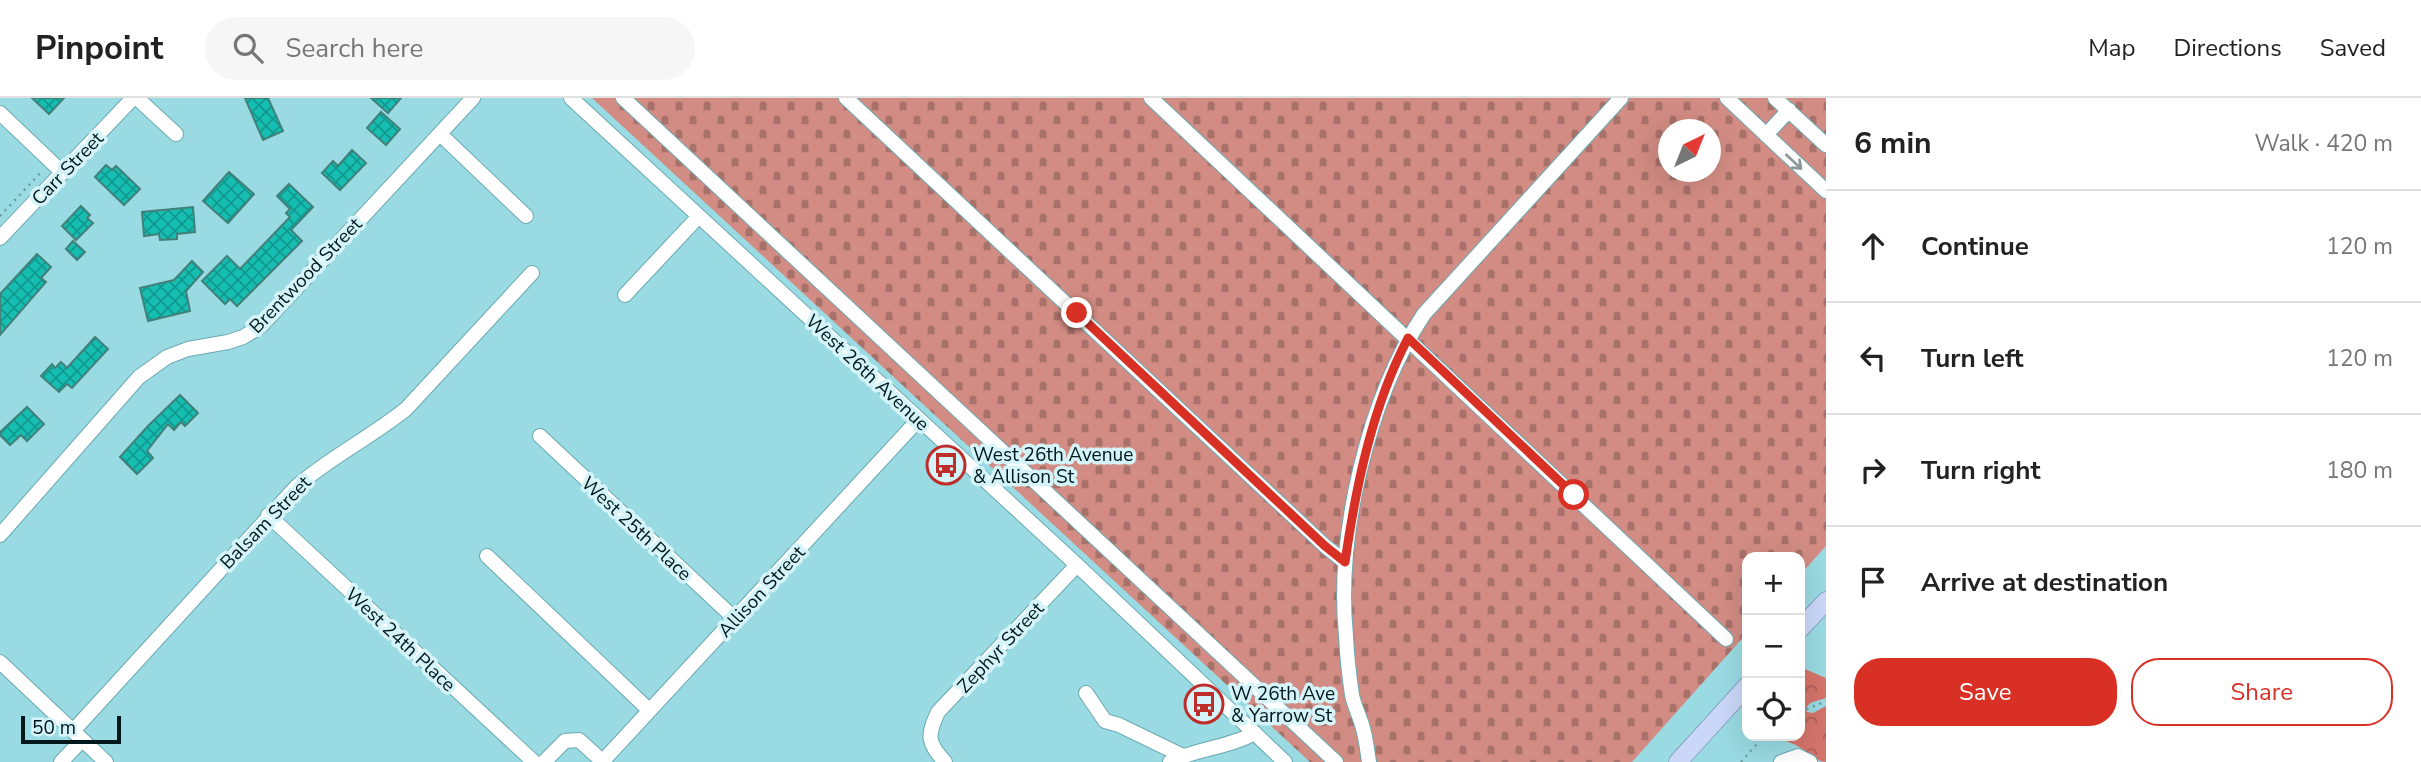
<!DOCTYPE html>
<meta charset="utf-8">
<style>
:root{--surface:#fff;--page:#f6f6f6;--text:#222;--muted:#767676;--line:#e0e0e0;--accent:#d93025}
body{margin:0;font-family:"Nunito Sans",sans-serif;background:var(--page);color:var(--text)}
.controls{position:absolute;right:21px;bottom:21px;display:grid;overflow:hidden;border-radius:14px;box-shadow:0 7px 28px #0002}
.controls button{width:63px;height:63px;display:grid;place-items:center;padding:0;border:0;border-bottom:2px solid var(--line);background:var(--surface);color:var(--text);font:35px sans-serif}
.compass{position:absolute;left:1658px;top:21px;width:63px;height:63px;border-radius:50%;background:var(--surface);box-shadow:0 7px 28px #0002;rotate:43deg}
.scale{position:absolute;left:21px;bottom:18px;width:100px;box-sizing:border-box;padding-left:7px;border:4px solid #00181c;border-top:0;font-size:19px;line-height:24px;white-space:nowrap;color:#00181c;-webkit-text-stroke:5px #d5f4f9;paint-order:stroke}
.stop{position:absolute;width:21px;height:21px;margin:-16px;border:5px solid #d93025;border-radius:50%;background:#fff}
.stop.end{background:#d93025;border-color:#fff;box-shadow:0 2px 7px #0008}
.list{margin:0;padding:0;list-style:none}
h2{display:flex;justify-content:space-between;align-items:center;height:91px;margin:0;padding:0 28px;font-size:30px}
h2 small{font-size:23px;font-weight:400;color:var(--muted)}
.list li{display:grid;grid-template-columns:46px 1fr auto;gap:21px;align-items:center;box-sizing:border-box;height:112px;padding:0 28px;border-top:2px solid var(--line)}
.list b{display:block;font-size:26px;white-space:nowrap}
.list em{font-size:23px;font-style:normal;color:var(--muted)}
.actions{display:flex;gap:14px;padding:21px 28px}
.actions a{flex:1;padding:16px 0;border:2px solid var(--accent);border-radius:28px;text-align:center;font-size:24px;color:var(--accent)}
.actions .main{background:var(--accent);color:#fff}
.icon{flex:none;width:38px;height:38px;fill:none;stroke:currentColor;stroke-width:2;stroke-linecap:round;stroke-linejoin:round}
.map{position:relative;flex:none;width:1826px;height:664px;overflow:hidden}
header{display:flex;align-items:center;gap:42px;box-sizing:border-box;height:98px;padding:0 35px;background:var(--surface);border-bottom:2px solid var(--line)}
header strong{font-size:33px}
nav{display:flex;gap:38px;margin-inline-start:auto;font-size:24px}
.search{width:490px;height:63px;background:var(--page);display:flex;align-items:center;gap:18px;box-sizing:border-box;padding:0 24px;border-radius:38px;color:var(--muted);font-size:26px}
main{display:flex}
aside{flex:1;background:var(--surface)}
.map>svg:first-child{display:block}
.forest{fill:url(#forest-crowns)}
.cemetery{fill:url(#cemetery-stones);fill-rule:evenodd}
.building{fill:url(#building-cross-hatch);stroke:#42807a;stroke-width:2}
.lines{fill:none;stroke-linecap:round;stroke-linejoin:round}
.minor-casing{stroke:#6aa9b2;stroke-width:16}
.major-casing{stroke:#6d83a8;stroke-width:19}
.path{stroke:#699da3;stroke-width:2.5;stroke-dasharray:2 5;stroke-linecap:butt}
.minor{stroke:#fff;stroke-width:14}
.major{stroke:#cad7f8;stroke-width:18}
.oneway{stroke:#8c9799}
.route{stroke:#d93025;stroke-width:9}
.labels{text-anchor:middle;stroke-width:7;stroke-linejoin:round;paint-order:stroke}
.street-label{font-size:19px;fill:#00181c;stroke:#d5f4f9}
.poi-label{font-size:19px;fill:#00181c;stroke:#d5f4f9;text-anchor:start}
</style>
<header>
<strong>Pinpoint</strong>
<div class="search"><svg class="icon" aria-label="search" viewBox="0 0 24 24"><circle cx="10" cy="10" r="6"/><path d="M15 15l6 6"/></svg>Search here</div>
<nav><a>Map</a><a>Directions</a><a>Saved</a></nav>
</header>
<main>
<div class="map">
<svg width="1826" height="664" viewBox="0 0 1826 664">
<defs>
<pattern id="forest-crowns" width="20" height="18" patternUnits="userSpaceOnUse" patternTransform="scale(1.75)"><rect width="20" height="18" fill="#d5746a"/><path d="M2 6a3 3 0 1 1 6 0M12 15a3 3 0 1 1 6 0" fill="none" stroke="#aa5e56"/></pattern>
<pattern id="cemetery-stones" width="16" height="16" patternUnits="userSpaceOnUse" patternTransform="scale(1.75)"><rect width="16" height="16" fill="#d28c83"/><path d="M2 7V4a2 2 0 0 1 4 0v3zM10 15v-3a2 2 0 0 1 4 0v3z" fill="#a8716a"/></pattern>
<pattern id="building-cross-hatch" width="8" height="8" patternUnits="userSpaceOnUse" patternTransform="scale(1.75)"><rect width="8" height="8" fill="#16bdb1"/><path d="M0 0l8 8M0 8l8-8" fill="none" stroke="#12998f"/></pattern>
</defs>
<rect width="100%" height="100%" fill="#9adae2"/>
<path class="forest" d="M1800,569L1826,580V600L1810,605L1806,610L1807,614L1813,615L1826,608V664C1815,664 1809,654 1799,649C1791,644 1784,644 1777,638H1800Z"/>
<path class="cemetery" d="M592,0H1826V448L1800,477V459H1747V535L1632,664H1310ZM1668,32H1710V74H1668Z"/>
<path class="building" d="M32,0H64L49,16Z
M245,0H268L283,33L263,42Z
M371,0H401L388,15Z
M381,14L400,31L386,47L367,30Z
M352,52L366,65L340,92L322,75L333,63L338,68Z
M106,67L112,72L116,68L140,91L124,107L95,79Z
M229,74L254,96L228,125L203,103Z
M289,86L313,109L291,132L302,143L237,208L230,201L225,206L202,183L227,158L240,171L290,119L286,115L290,111L277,98Z
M81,108L90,117L87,120L93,125L76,142L62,128Z
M193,109L195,134L177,136V141L160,142L159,136L144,138L142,114Z
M73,143L85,154L77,162L66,151Z
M37,156L51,169L41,180L46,184L0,237V196Z
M192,163L203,174L186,193L190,213L148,223L140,190L174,182Z
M95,239L108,251L72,290L67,286L59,294L41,278L52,266L55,270L61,264L67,270Z
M180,297L198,315L185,328L181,324L174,332L168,326L147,353L153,360L137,376L120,359L148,328Z
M27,309L44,326L27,343L21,337L10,347L0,337V334Z"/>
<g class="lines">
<defs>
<path id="minor" d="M137,0L176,36
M571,0L1077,467L1285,664
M623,0L1336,664
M846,0L1325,448L1345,464
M1151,0L1726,541
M1727,0L1826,93
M1775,0L1826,47
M0,15L63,75
M440,36L526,118
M1766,37L1789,12
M0,140L133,0
M625,197L699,118
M540,338L735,521
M268,417L534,664
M0,437L139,279L167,259L188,251L228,244L243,239L261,228L473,0
M487,458L649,612
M0,564L106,664
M1086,595L1105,623L1119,627L1183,658
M73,633L297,388C331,359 371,339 406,311L532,175
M61,664L82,642
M544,664L565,643L579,642L602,663
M602,664L919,321
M945,664C927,644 927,638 938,614L1077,467
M1170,664C1197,650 1228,650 1255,635
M1369,664C1367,652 1366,639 1362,627C1359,617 1354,607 1352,597C1349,577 1347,558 1346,538C1336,438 1368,300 1424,216L1621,0
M1781,664L1798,658L1810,664"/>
<path id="major" d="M1800,531L1826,503
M1678,664L1747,588"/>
</defs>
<use href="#minor" class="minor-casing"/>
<use href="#major" class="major-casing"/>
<path class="path" d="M0,118L43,72
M1800,614L1826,603
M1741,664L1764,638"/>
<use href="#minor" class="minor"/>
<use href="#major" class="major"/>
</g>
<defs><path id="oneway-shaft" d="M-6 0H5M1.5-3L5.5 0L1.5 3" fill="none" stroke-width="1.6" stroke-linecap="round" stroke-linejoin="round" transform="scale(1.75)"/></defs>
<use class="oneway" href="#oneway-shaft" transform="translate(1794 64) rotate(43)"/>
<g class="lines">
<path class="route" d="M1077,215L1325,448L1345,464C1356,388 1372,309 1408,240L1574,397"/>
</g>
<defs>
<symbol id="bus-ring" viewBox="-11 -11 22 22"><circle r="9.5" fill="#d5f4f9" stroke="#bd2e2b" stroke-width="1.5"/><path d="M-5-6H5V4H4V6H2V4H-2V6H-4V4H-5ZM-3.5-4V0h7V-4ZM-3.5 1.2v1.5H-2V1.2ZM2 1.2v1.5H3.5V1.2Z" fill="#bd2e2b"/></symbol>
</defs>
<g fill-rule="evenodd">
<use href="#bus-ring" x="924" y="345" width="44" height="44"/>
<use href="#bus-ring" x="1182" y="584" width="44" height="44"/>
</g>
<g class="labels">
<g class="street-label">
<text transform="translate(67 70) rotate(-46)" y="7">Carr Street</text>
<text transform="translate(305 177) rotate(-46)" y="7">Brentwood Street</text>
<text transform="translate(868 274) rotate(43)" y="7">West 26th Avenue</text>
<text transform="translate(265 424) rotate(-46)" y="7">Balsam Street</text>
<text transform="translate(637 430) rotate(43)" y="7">West 25th Place</text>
<text transform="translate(761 493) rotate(-47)" y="7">Allison Street</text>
<text transform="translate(401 541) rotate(43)" y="7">West 24th Place</text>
<text transform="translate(1000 549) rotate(-47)" y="7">Zephyr Street</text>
</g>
<g class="poi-label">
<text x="973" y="363">West 26th Avenue<tspan x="973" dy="22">&amp; Allison St</tspan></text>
<text x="1231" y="602">W 26th Ave<tspan x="1231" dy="22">&amp; Yarrow St</tspan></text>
</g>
</g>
</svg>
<div class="controls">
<button>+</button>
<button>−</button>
<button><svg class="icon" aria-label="locate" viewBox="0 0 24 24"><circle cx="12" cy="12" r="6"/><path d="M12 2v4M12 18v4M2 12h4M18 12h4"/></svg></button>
</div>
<svg class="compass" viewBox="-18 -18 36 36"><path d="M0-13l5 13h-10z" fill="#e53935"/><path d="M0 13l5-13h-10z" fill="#767676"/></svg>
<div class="scale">50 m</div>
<div class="stop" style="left:1574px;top:397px"></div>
<div class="stop end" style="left:1077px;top:215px"></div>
</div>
<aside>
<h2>6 min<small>Walk · 420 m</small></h2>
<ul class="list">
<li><svg class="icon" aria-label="ahead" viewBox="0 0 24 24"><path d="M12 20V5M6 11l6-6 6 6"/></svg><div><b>Continue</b></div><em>120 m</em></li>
<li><svg class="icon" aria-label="left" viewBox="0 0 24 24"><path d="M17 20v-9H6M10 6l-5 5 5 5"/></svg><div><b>Turn left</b></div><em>120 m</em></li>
<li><svg class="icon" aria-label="right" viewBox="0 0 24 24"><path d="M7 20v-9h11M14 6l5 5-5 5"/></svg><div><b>Turn right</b></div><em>180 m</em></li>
<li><svg class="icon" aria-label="arrive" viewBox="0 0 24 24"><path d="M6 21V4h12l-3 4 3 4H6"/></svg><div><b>Arrive at destination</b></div></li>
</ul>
<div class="actions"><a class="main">Save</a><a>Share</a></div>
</aside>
</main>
